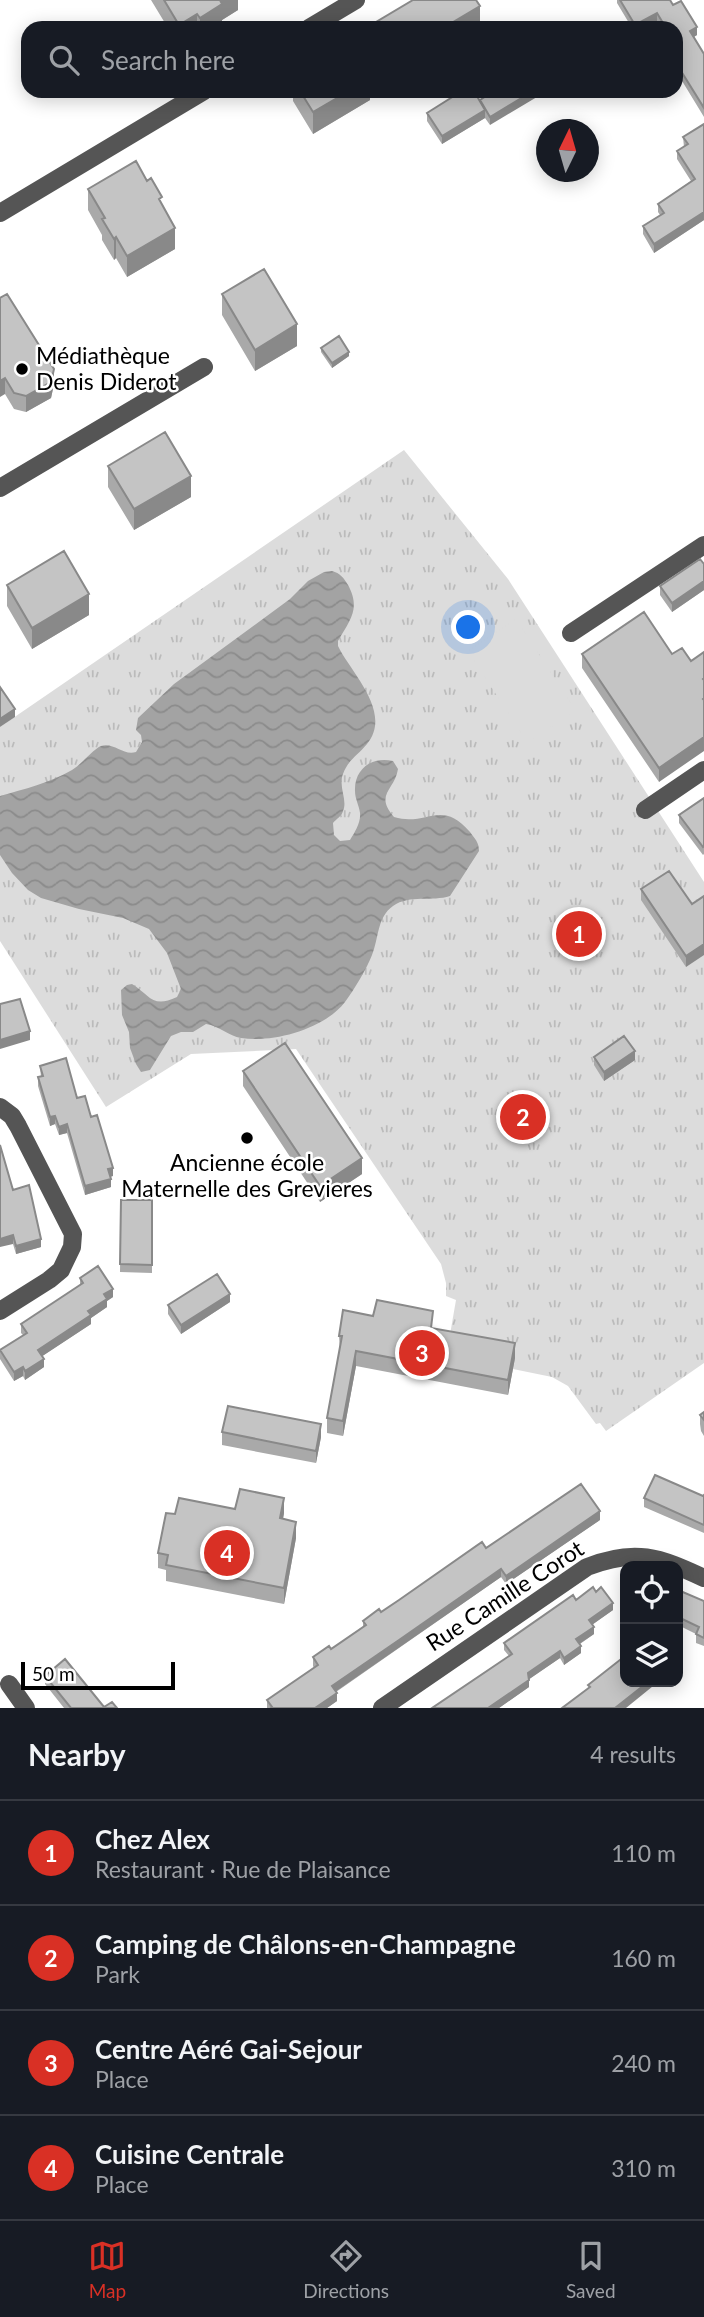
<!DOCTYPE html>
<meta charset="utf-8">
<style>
:root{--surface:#171b24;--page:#20242c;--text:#f1f3f6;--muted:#9ea1a6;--line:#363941;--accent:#d93025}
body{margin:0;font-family:Lato,sans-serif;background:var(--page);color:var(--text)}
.controls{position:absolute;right:21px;bottom:21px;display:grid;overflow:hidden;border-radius:14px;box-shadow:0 4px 18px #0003}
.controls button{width:63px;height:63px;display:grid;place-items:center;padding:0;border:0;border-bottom:2px solid var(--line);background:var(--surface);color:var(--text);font:35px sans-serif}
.compass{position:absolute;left:536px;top:119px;width:63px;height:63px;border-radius:50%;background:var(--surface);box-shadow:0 4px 18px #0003;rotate:5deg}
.scale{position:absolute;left:21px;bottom:18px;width:154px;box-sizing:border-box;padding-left:7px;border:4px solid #000;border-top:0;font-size:19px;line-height:24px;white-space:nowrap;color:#000;-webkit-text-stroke:5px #fff;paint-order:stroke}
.you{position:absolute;left:469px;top:628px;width:24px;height:24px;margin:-18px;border:5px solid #fff;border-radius:50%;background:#1a73e8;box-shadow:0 0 0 10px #1a73e833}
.badge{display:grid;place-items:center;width:46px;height:46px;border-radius:50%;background:var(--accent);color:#fff;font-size:23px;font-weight:700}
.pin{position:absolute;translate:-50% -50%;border:4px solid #fff;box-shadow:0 2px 7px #0006}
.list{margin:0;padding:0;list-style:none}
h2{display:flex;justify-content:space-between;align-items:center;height:91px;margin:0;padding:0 28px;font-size:30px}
h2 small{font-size:23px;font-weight:400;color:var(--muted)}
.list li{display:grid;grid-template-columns:46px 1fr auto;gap:21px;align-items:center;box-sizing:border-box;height:105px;padding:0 28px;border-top:2px solid var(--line)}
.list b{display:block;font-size:26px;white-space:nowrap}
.list p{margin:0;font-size:23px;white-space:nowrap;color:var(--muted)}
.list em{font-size:23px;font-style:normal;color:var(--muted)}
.icon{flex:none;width:38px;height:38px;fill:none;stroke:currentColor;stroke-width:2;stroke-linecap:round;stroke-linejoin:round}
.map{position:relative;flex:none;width:704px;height:1708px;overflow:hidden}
.search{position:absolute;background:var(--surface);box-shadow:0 4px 18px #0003;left:21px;right:21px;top:21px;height:77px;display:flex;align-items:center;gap:18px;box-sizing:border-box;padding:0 24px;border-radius:21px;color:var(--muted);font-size:26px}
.sheet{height:511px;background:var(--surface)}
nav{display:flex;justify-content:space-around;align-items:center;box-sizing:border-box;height:98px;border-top:2px solid var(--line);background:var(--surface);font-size:19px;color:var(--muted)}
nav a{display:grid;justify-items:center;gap:4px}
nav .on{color:var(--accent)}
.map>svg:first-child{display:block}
.grass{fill:url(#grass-tufts)}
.pitch{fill:#dcdcdc}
.water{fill:url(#water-waves)}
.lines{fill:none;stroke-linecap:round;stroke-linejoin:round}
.minor{stroke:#555;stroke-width:18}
.wall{fill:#a9a9a9}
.shaded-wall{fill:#898989}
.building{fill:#c4c4c4;stroke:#898989;stroke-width:2}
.poi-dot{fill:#000;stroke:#fff;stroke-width:2.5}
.labels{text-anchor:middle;stroke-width:5;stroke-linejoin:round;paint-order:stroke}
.poi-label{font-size:23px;fill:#000;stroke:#fff;text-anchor:start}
.street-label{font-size:23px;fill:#000;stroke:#fff}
</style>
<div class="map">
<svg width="704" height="1708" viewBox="0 0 704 1708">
<defs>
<pattern id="grass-tufts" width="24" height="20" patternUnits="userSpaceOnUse" patternTransform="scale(1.75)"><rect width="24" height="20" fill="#dcdcdc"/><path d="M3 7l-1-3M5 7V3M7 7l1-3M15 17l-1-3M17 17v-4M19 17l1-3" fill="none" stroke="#bbb"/></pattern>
<pattern id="water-waves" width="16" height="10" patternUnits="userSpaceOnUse" patternTransform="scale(1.75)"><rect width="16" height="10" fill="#a3a3a3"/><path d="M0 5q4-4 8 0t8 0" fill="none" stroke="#8b8b8b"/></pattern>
</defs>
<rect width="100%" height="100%" fill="#fff"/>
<path class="grass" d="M404,450L508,579L704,882V1363L606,1431L600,1423L596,1424L568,1386L552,1377L513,1369L448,1346L456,1300L446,1296V1283L441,1264L296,1049L191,1054L106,1107L0,941V727Z"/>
<path class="pitch" d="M516,619L576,711L527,742L468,651Z"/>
<path class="water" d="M332,571C340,573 344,578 348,585C361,609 350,620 338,641V646C351,673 393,712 367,744C358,755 348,760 343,774C338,787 348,800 343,811C342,816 336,819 333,823L334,835L340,841L350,840C355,832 361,822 360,813C359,805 355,799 355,791C354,769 372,756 393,761L398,769C395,790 374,794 394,817C427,827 441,798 470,832C475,839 479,842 479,851L450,896C432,902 410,894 393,906C377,917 379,938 372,955C367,968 354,990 345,1002C324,1029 274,1043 241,1038C229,1036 219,1026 206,1024L193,1032H181L171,1036L150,1070L141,1072L136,1064L130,1048L129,1032L122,1015L121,990L127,985L132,984C150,995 152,1009 177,997L181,989L167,953L149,929L123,918L79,909L41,898L28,890L12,873L0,855V796C24,789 50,783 72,770C82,764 92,750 101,746C114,742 123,756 136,752L142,742L141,735L136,730L138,718L174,684L290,599L308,581L324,572Z"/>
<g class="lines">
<path class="minor" d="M309,28L356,0
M0,213L204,91
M0,488L204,367
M571,633L704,545
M645,810L704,770
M0,1107L12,1116L18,1126L73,1234L72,1247L61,1270L49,1280L0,1311
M9,1684L26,1708
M382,1708L587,1567C635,1548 659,1557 704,1578"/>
</g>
<path class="wall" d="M151,0H238V10L222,20V25L218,28H168Z
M617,0H670L697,35L694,37L704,54V117L676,71V28H661L657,21L644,28H632L617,3Z
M293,91H372L370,92V100L313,134L293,101Z
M494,91L490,125L485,118L442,144L427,121V113L480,100Z
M704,124V220L654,253L643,234V226L660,215L658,212V204L691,181L677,159V151L684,147L683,137Z
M88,189L162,205L175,249L127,277L116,258L114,260L102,240V235L88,210Z
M222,294L297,346L255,371L222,315Z
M0,298L54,384L51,398L26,412L14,409L5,394Z
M321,348L349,356L332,368L321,352Z
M108,466L191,497L134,530L108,487Z
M704,564V590L672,612L660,595V586Z
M7,585L89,615L32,649L7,606Z
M582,654H672L691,661L659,782L582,668Z
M704,798V854L703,855L679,823V815Z
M641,889L692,904L686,967L641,900Z
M560,930L589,937L570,950L560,935Z
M594,1057L635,1060L604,1081L594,1065Z
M40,1066L77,1098L91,1117L113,1176L110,1177L111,1187L85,1195L67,1133L59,1135L55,1124L50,1126L38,1086V1077H41Z
M243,1071L362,1174L320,1202L243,1086Z
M13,1190L41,1247L16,1254L13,1244Z
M121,1200H152V1273L120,1272Z
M80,1278L113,1297L107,1301V1307L91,1318V1324L42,1356L44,1367L25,1380L23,1376L14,1381L0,1359V1350L23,1335L21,1333V1324L80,1285Z
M230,1302L181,1334L168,1314V1305Z
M373,1316L433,1328L515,1358L508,1395L356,1366L343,1436L327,1433V1418L340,1351L339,1336Z
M704,1412V1436L701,1431L700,1424V1415Z
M222,1432L321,1437L316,1463L222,1445Z
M704,1495V1533L644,1507V1498L703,1496Z
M235,1509L284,1513L283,1519L296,1538L284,1604L166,1581V1570L158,1568V1553L175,1514Z
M600,1520L506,1584L501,1577L399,1648L336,1692L337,1701L327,1708H267V1700L314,1668L313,1666V1657L331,1649L363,1627V1621L381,1612L486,1548Z
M678,1590L704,1601V1646L696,1643V1634L678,1625Z
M596,1592L613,1610L593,1624L594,1634L580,1644L581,1653L564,1665L560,1658L529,1679V1687L499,1708H432L509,1656L504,1650V1643L576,1600Z
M45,1676L104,1707L117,1708H64L45,1684Z"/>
<path class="shaded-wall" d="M220,0H238V10L222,20V25L218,28H200V18Z
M480,6V28H443Z
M657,13V21L644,28H635V25Z
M197,14V28H179V25Z
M697,27V35L690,39V31Z
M349,91H372L370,92V100L313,134V112Z
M533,91H547L490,125V117Z
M485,110V118L442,144V136Z
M704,212V220L654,253V244Z
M175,228V249L127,277V256Z
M116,237V258L114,260V239Z
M297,324V346L255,371V350Z
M349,352V356L332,368V363Z
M54,369V384L51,398L26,412V396Z
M5,378V394L0,397V381Z
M191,476V497L134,530V509Z
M704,581V590L672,612V603Z
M89,594V615L32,649V628Z
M15,709V717L0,727V719Z
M704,737V751L659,782V768Z
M589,933V937L570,950V946Z
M704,940V955L686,967V956Z
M30,1031V1040L0,1049V1040Z
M635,1051V1060L604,1081V1072Z
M55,1116V1124L50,1126V1117Z
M67,1124V1133L59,1135V1127Z
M362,1158V1174L320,1202V1186Z
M113,1168V1176L108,1177V1169Z
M111,1179V1187L85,1195V1186Z
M13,1235V1244L0,1247V1239Z
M41,1239V1247L16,1254V1246Z
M113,1289V1297L107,1301V1307L91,1318V1324L38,1359V1350L88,1311L104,1294Z
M230,1294V1302L181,1334V1325Z
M515,1343V1358L508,1395V1380Z
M356,1351V1366L343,1436V1421Z
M44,1359V1367L25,1380V1371Z
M23,1367V1376L14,1381V1372Z
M321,1424V1437L316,1463V1451Z
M284,1498V1513L280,1534V1518Z
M600,1511V1520L506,1584V1576Z
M296,1522V1538L284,1604V1588Z
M501,1569V1577L332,1694V1686Z
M613,1603V1610L589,1627V1620Z
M594,1627V1634L576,1646V1639Z
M581,1646V1653L564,1665V1658Z
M560,1651V1658L528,1680V1673Z
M529,1680V1687L499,1708H488Z
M648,1682H658L626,1708H615Z
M337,1693V1701L327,1708H315Z"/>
<path class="building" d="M164,0H220L222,4L200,18L197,14L179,25Z
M413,0H476L480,6L443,28H366Z
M620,0H670L673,5L681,1L697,27L690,31L704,54V108L676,63V28H666L657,13L635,25Z
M300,91H349L313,112Z
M462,91H474L485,110L442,136L427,113Z
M494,91H533L490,117L480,100Z
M704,124V212L654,244L643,226L664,213L658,204L695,179L677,151L688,144L683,137Z
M136,161L147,181L151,178L162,197L159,199L175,228L127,256L116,237L114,239L102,219L105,218L88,189Z
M264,269L297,324L255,350L222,294Z
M7,294L54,369L51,382L26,396L14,393L5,378L0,381V298Z
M339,336L349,352L332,363L321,348Z
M165,432L191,476L134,509L108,466Z
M64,551L89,594L32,628L7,585Z
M700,559L704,564V581L672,603L660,586Z
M644,612L672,654L682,648L691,661L704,652V678L703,679L704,680V698L703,699L704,700V737L659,768L582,654Z
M0,687L15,709L0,719Z
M704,798V846L703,847L679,815Z
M669,871L692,904L704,896V944L686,956L641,889Z
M578,918L589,933L570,946L560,930Z
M20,999L30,1031L0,1040V1004Z
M624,1036L635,1051L604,1072L594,1057Z
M285,1043L362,1158L320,1186L243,1071Z
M66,1058L77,1098L85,1096L91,1117L97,1115L113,1168L108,1169L111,1179L85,1186L67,1124L59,1127L55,1116L50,1117L38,1077L43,1076L40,1066Z
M0,1145L13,1190L29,1185L41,1239L16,1246L13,1235L0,1239Z
M121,1200H152V1265L120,1264Z
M98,1266L113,1289L104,1294L107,1299L88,1311L91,1315L38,1350L44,1359L25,1371L23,1367L14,1372L0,1350L27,1333L21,1324L83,1283L80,1278Z
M217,1274L230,1294L181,1325L168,1305Z
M377,1300L433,1311L431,1328L515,1343L508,1380L356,1351L343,1421L327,1418L342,1336H339L343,1310L373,1316Z
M228,1406L321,1424L316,1451L222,1432Z
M704,1412V1420L700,1415Z
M655,1475L703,1496L704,1495V1525L644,1498Z
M581,1484L600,1511L506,1576L501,1569L399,1640L332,1686L337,1693L315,1708H271L272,1707L267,1700L318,1665L313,1657L329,1646L331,1649L366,1625L363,1621L379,1609L381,1612L399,1600L482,1542L486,1548Z
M240,1489L284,1498L280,1518L296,1522L284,1588L166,1565L168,1555L158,1553L166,1513L175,1514L179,1498L235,1509Z
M593,1587L596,1592L601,1587L613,1603L589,1620L594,1627L576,1639L581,1646L564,1658L560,1651L528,1673L529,1680L488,1708H432L512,1654L504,1643L573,1595L576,1600Z
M678,1590L704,1601V1638L696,1634L699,1627L678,1617Z
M625,1656V1682H648L615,1708H562L590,1687L588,1685Z
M65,1659L104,1707L112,1702L117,1708H71L45,1676Z"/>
<g class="poi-dot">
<circle cx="22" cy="369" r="7"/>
<circle cx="247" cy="1138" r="7"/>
</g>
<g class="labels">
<g class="poi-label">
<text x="36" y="364">Médiathèque<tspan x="36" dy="26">Denis Diderot</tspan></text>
<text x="247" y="1171" text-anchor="middle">Ancienne école<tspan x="247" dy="26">Maternelle des Grevieres</tspan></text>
</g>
<g class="street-label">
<text transform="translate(505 1596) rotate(-33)" y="8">Rue Camille Corot</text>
</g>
</g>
</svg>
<div class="controls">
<button><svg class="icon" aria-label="locate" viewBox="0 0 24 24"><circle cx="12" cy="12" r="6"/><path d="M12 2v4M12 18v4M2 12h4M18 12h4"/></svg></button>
<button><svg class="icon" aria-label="layers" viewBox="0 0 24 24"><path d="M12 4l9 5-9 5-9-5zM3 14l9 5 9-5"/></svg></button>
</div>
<svg class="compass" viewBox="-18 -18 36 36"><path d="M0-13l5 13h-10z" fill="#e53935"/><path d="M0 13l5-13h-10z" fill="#9ea1a6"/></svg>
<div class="scale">50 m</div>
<div class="you"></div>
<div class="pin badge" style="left:579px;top:934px">1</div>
<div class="pin badge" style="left:523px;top:1117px">2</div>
<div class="pin badge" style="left:422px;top:1353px">3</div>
<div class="pin badge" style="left:227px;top:1553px">4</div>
<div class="search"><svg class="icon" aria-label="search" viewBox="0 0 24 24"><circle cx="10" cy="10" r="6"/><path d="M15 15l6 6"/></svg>Search here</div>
</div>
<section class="sheet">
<h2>Nearby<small>4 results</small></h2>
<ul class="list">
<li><span class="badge">1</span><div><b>Chez Alex</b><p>Restaurant · Rue de Plaisance</p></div><em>110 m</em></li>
<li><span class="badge">2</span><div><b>Camping de Châlons-en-Champagne</b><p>Park</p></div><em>160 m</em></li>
<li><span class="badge">3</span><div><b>Centre Aéré Gai-Sejour</b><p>Place</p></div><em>240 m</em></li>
<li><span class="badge">4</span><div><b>Cuisine Centrale</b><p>Place</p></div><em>310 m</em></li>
</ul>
</section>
<nav>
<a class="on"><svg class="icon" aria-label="map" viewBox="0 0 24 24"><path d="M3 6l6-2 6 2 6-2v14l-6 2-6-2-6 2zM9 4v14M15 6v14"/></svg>Map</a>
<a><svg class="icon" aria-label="directions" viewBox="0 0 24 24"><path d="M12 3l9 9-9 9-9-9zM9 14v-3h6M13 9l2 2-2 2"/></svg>Directions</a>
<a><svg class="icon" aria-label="saved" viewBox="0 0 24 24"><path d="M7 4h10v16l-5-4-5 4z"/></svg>Saved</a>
</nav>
